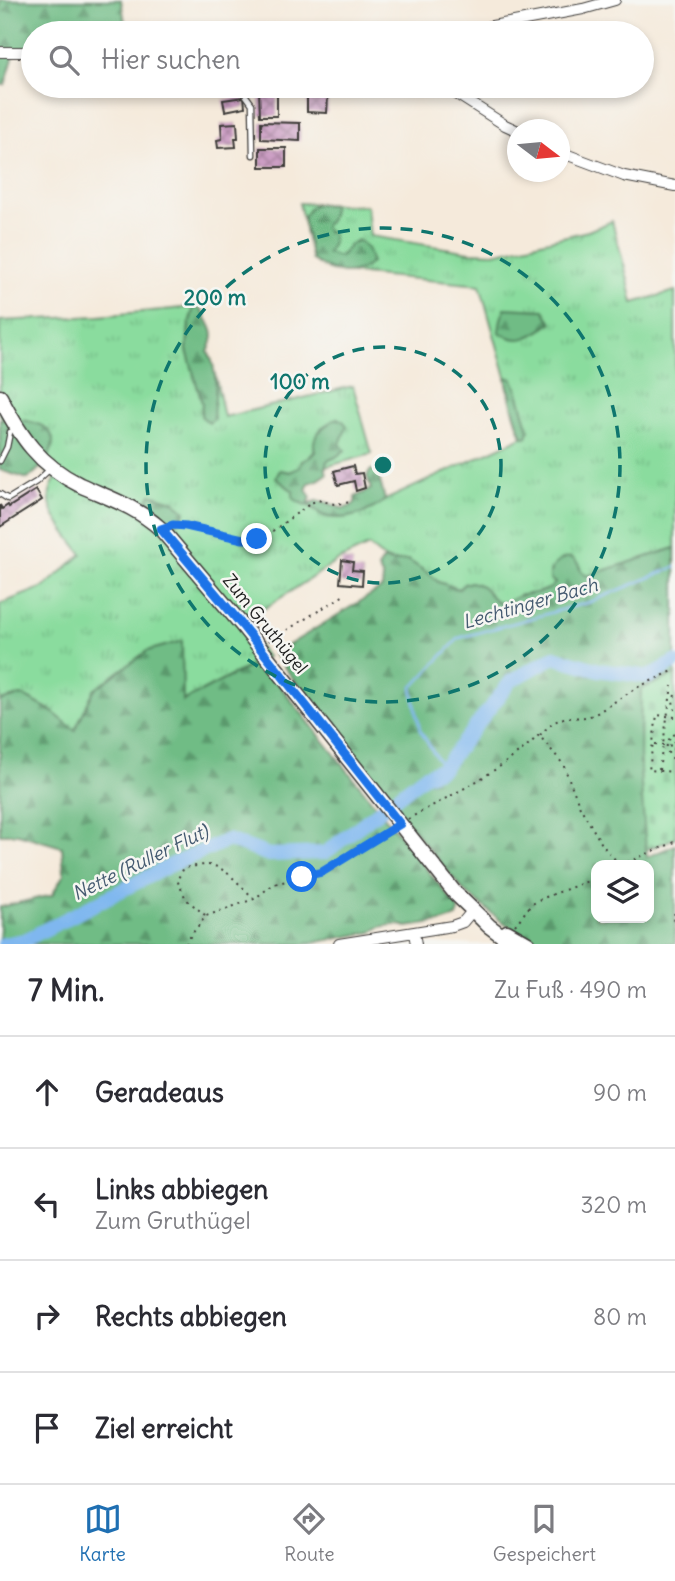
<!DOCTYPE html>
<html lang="de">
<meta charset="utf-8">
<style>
:root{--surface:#fff;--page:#f2f2f3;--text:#2b2b33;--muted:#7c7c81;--line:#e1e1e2;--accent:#1f6fb2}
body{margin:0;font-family:Delius,sans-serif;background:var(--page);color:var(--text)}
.controls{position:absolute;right:21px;bottom:21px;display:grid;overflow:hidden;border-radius:14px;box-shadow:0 4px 10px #0003}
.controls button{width:63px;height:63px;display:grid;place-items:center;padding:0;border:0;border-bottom:2px solid var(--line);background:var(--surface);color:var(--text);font:35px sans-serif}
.compass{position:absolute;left:507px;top:119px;width:63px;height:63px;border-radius:50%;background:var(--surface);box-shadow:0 4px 10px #0003;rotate:106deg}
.stop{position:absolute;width:21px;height:21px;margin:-16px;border:5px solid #1a73e8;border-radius:50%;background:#fff}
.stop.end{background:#1a73e8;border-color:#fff;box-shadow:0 2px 7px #0008}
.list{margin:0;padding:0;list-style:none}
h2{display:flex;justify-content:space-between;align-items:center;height:91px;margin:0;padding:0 28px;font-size:30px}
h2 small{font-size:23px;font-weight:400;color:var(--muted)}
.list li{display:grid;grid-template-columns:46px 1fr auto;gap:21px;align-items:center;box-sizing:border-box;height:112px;padding:0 28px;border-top:2px solid var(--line)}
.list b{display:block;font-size:26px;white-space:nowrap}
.list p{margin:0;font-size:23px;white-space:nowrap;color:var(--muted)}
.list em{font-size:23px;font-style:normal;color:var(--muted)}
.icon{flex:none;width:38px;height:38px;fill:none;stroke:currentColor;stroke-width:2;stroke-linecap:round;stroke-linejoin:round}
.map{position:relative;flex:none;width:675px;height:944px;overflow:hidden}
.search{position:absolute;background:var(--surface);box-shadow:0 4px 10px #0003;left:21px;right:21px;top:21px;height:77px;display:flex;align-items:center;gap:18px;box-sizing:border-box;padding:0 24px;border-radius:38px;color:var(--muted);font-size:26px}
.sheet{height:539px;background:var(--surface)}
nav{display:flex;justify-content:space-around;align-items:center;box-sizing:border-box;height:98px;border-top:2px solid var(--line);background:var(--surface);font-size:19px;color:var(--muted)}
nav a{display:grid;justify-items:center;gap:4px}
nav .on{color:var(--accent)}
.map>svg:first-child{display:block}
.grass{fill:url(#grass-tufts);stroke:#537c5d;stroke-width:2}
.forest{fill:url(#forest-firs);stroke:#466c50;stroke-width:2;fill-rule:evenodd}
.cemetery{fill:url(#cemetery-stones);stroke:#537c5d;stroke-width:2}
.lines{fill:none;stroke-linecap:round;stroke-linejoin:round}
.stream{stroke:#7fb7ef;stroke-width:2.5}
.river{stroke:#7fb7ef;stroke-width:14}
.building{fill:url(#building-cross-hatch)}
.lane-casing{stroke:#3d3b39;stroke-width:7}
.street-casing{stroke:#3d3b39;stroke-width:12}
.secondary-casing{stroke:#3d3b39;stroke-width:17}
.path{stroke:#3d3b39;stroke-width:2;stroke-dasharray:2 5;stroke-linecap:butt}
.lane{stroke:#fff;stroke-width:4.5}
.street{stroke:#fff;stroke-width:10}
.secondary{stroke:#fff;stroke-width:14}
.route{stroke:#1a73e8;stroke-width:9}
.ring{fill:none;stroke:#0f766e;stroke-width:3.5;stroke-dasharray:12 9}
.labels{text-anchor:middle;stroke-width:5;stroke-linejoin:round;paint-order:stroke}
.street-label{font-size:18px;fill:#1c1c1c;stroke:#f6f6f2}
.water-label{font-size:19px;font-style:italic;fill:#445a70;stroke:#f6f6f2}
.centre{fill:#0f766e;stroke:#f6f6f2;stroke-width:3.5}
.ring-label{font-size:21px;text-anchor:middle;font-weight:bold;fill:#0f766e;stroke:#f6f6f2;stroke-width:5;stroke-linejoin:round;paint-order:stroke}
</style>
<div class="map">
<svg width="675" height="944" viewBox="0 0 675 944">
<defs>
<pattern id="grass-tufts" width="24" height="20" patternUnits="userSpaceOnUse" patternTransform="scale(1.75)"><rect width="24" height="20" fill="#8adc9e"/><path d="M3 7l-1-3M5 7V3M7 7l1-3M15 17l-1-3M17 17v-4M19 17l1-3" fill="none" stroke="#76bc88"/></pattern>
<pattern id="forest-firs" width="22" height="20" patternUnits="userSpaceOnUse" patternTransform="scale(1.75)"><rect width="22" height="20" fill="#6fbc85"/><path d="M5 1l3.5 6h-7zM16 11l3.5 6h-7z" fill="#5a986c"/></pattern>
<pattern id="cemetery-stones" width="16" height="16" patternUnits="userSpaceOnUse" patternTransform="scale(1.75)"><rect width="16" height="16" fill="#8adc9e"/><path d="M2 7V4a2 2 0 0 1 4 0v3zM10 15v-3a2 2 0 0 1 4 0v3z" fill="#76bc88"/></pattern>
<pattern id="building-cross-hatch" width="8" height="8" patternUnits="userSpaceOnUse" patternTransform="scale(1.75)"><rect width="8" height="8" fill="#cc9ec4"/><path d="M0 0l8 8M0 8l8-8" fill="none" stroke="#a5809e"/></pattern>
</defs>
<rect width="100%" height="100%" fill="#f6f6f2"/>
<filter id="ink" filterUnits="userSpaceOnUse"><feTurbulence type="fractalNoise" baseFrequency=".0143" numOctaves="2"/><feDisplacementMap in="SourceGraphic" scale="14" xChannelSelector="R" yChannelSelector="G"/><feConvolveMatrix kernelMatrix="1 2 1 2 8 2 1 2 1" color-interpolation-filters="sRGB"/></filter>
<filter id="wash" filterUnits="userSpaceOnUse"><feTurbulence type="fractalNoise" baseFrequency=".00686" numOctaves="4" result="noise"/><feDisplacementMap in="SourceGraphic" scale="28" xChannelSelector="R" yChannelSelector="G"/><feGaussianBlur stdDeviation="1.57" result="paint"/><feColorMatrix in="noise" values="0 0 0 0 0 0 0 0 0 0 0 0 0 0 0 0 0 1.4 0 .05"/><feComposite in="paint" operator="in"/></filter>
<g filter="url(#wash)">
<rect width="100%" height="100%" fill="#f5eadb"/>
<path class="grass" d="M299,203L367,206L370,236L470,252L494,253L588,231L612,221L627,276L633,303L675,291V548L587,576L581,572L579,564L555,583L552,588L528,595H520L512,600L503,603L497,602L481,586L471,582L464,584L459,589L438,582L432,576L408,560C387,563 385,560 369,546L339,560L242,623L267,657L183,701L94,690L75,731L50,710L22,695L0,701V604L44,587L82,554C67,533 36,504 56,479L40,467L45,462L11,419H3L0,413V321L99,316L194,307L189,324L187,350L202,403L201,415L214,419L212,410L215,399V374L224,417L353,386L372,454L325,467L327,461L336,457L342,436L337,418L321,428C317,444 318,454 302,461L300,467L291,472L280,470L276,478L293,491L298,502C303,504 309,506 313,508C319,512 317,512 322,515C343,523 370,513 385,500L522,437C516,418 509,397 506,377L480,285L331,271L312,260Z"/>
<path class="forest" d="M0,0H121L127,33H33V52H15L5,85H0Z
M314,204L331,205C335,215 330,219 324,227L328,232H332C335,242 332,246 327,253L340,257L350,245L358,240C367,246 370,252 371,263C350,280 333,273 312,260L303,218L309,209Z
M194,307L201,309C211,328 218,332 208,352C216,365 216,382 215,397C215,405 212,410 214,419L209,423L201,416L202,403L187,350L189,324Z
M505,308L544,310L552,323C533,335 520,347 499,332L501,319Z
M506,377L513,379L518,392L529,430L527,437H523C515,418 509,396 506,377Z
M337,418L343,421L347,426L340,444L345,450L336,457L327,461L325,467L327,474L318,480L309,483L306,490L311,497L308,504C311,503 316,500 320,501C335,502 340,515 355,503V497L371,489L367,476L371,470H377L385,500C370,513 341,523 322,515C320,514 315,509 313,508C306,504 299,503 293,498V491L276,478L280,470L290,472L300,467L302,461L310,457L315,452C310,434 323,427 337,418Z
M0,419C28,418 72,425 44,463C40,469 33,474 28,479L0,470Z
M151,494L173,501L185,511C184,523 171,526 161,529L140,513Z
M675,548V675L641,689L640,769L647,857L675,845V944H545L518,932L500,920L464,891L400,814L274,654L382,588L383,578L378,568L384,559L391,562L408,560L432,576L438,582L459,589L464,584L471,582C472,582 481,586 482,586C487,590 492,599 498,602C506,605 512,598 519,596C531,592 547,595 555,583L550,579V571C560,557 575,549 581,572L587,576ZM596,865H649V918H596Z
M182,641L183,701L254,664L267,670L457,907L459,911L457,917L441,922L407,927C399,923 379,925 372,932L306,944H0V907L52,895L64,874L62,847L18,834H0V701L22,695L50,710L75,730L94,690L147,651Z"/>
<path class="cemetery" d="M675,675V838L646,850L640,769L641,689Z"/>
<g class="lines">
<path class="stream" d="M443,768L420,730L412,688L459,638L590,602L675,567"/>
<path class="river" d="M4,944L25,940L171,865L228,840L269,855L325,853L424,776L443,768L511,681L554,657L599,670L649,677L675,662"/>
</g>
<g id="blocks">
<path class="building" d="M277,88V116H260L259,89Z
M307,95L328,96L327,113L307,112Z
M244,97L245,107L225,111L223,100Z
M261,122L300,123V141L261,139Z
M237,123L238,138H235L236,147L218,148L217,140L222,139L221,124Z
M260,148H286V167H260Z
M353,466L355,474L362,473L365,488L356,491L354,481L338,485L334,471Z
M36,490L42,500L0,527V505L2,509L8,505L9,507Z
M342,560L353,562L352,570L363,571L362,585L340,583Z"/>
</g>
</g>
<g filter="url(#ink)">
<use href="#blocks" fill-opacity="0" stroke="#3d3b39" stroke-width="2"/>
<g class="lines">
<defs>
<path id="lane" d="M239,86L252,104L253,155
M0,461L7,447L10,432
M0,494L8,499L36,482L51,468"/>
<path id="street" d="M455,33L583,9L615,0
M0,52H33
M444,86L505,125L518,131
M560,152L624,176L675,186
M414,933L416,944
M339,944L452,926L463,922L473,910"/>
<path id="secondary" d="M0,397C20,436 39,465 80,485C111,499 135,506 161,529L241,624L455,893L481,918L489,926L513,944
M507,932L528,944"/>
</defs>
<use href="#lane" class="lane-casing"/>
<use href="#street" class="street-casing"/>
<use href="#secondary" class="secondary-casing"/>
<path class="path" d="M171,526H186L243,539H257L267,535L311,503L318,500L334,504L352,502
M269,641L346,594
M675,695L673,701L675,710
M675,717L657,715L649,770L675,772
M675,734C664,741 664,753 675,760
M540,735L552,723L564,718L588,717L597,713L636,688L675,670
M675,742L673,746L675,751
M655,744L675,746
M659,770L672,686
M408,819C453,794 502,771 539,735L563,764L580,807L603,846L620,865
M621,865L675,842
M675,913L672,917L675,924
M205,915L186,899L177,880L184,868C191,867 200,865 207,865C226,865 239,886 253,897
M515,925L530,906L538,900L596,878
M186,944L191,935L206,916L254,899L274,884L322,872L391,829"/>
<use href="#lane" class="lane"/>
<use href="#street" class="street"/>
<use href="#secondary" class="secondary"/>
</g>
</g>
<g class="lines" filter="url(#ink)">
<path class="route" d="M257,539H243L186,526L173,525L161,529L241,624L400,824L322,872L302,877"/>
</g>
<g class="ring">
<circle cx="383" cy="465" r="118"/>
<circle cx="383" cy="465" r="237"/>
</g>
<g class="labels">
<g class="street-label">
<text transform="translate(265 624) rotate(51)" y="6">Zum Gruthügel</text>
</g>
<g class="water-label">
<text transform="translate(530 603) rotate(-16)" y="7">Lechtinger Bach</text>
<text transform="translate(140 862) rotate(-26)" y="7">Nette (Ruller Flut)</text>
</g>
</g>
<circle cx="383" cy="465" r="10" class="centre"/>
<g class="ring-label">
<text x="215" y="305">200 m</text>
<text x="300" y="389">100 m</text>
</g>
</svg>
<div class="controls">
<button><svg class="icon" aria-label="layers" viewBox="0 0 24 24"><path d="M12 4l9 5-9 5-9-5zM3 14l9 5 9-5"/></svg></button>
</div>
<svg class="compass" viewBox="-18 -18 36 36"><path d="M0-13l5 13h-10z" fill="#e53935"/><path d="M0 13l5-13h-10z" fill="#7c7c81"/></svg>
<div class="stop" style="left:302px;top:877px"></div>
<div class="stop end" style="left:257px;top:539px"></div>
<div class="search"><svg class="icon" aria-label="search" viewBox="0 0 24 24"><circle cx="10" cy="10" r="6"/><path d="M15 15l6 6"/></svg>Hier suchen</div>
</div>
<section class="sheet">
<h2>7 Min.<small>Zu Fuß · 490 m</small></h2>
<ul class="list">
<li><svg class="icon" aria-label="ahead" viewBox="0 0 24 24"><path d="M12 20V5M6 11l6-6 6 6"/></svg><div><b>Geradeaus</b></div><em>90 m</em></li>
<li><svg class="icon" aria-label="left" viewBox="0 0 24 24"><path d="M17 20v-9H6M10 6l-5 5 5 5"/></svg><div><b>Links abbiegen</b><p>Zum Gruthügel</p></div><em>320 m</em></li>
<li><svg class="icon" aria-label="right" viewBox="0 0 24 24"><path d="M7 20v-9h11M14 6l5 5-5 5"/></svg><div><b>Rechts abbiegen</b></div><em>80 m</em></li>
<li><svg class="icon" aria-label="arrive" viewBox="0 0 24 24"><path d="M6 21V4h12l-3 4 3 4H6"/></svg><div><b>Ziel erreicht</b></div></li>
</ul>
</section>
<nav>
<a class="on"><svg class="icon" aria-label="map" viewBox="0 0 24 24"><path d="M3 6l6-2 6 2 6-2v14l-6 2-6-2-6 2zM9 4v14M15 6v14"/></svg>Karte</a>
<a><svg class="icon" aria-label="directions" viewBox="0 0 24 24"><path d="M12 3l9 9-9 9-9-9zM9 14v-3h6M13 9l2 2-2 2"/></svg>Route</a>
<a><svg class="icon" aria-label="saved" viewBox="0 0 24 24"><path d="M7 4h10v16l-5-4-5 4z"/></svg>Gespeichert</a>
</nav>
